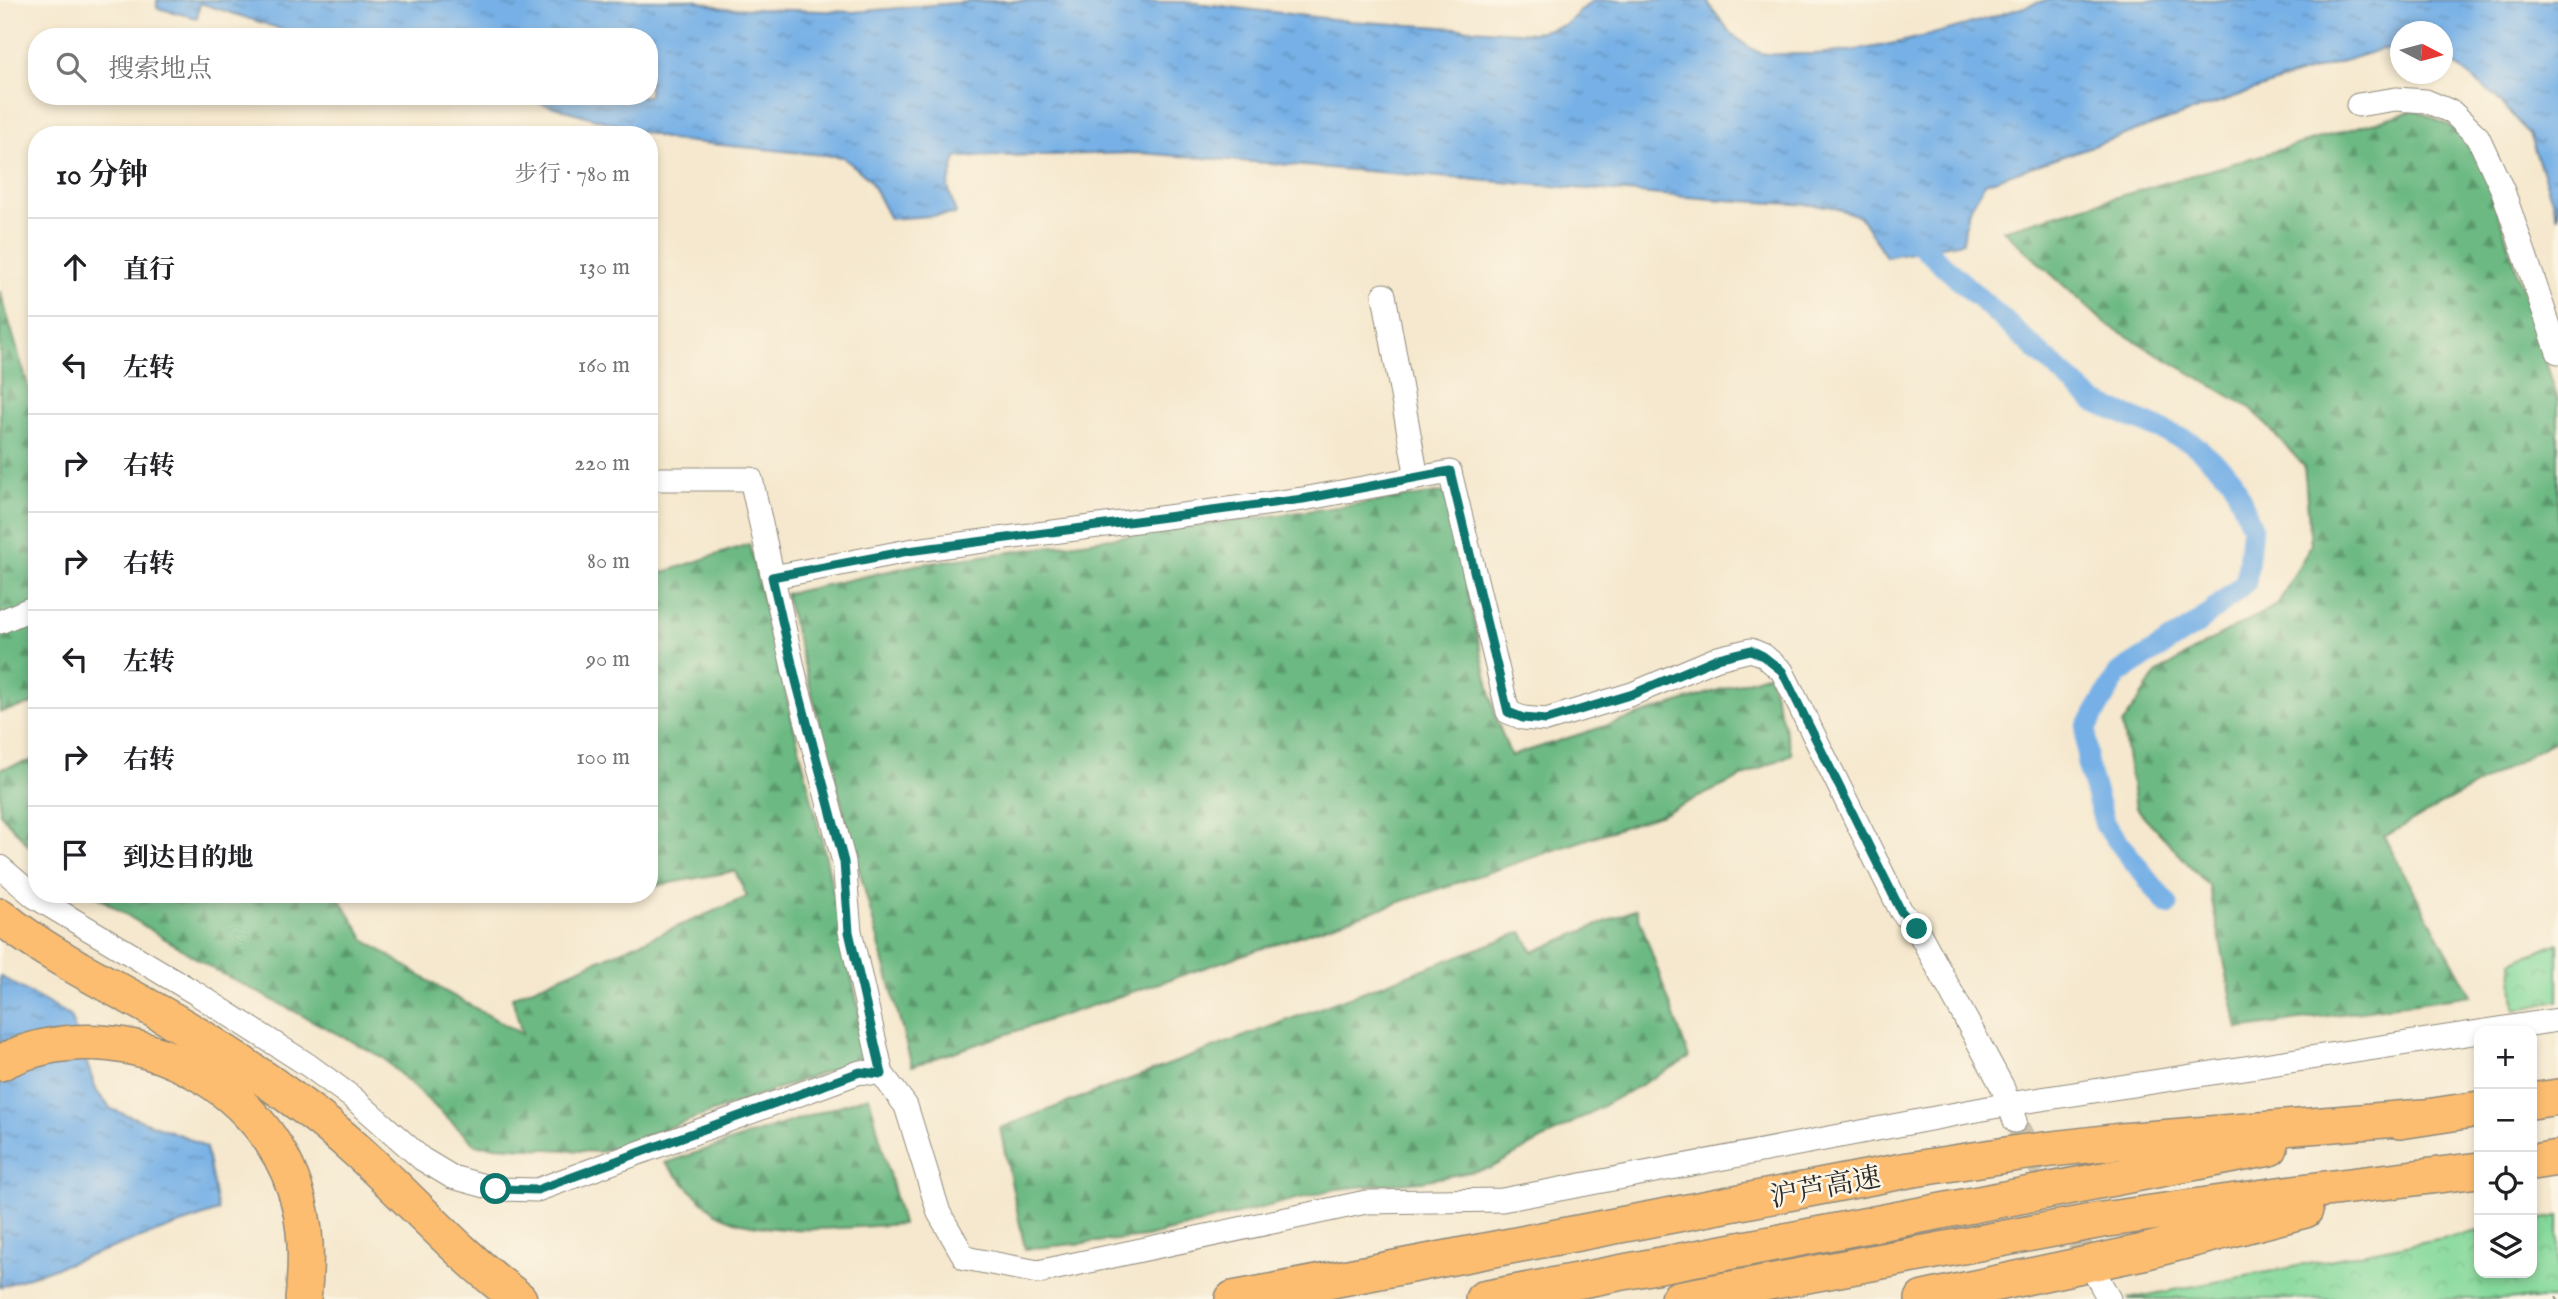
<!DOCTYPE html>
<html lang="zh">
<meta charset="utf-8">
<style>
:root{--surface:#fff;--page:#f6f6f6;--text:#202124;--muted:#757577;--line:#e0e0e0}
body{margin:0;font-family:"IM FELL English","Noto Serif SC",serif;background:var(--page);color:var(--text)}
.controls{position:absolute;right:21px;bottom:21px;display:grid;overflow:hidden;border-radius:14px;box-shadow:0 4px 10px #0003}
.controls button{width:63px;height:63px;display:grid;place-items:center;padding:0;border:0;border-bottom:2px solid var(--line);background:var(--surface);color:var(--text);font:35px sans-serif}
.compass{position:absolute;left:2390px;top:21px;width:63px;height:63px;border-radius:50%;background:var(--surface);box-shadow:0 4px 10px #0003;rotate:96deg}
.stop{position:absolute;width:21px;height:21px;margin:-16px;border:5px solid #0f766e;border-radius:50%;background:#fff}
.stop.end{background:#0f766e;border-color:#fff;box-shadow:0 2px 7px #0008}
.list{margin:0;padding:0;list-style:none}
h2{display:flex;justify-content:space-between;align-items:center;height:91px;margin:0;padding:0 28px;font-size:30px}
h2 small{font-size:23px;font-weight:400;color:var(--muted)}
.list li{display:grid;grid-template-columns:46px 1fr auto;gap:21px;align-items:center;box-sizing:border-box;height:98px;padding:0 28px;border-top:2px solid var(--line)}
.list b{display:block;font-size:26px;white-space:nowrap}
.list em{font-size:23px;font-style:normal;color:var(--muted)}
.icon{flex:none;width:38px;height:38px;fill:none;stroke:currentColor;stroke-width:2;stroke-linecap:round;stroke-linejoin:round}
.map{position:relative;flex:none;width:2558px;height:1299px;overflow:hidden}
.search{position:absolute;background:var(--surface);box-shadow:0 4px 10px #0003;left:28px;top:28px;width:630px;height:77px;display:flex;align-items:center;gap:18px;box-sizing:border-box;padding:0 24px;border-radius:28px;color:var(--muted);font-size:26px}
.panel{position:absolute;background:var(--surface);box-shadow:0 4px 10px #0003;left:28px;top:126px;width:630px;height:777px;border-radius:28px}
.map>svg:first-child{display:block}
.forest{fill:url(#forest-firs);stroke:#4c7257;stroke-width:2}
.park{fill:url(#park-crowns);stroke:#588263;stroke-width:2}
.water{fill:url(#water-ripples);stroke:#506e88;stroke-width:2}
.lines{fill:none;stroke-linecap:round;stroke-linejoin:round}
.canal{stroke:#76b0e6;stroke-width:21}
.minor-tunnel{stroke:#cdc2ad;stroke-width:23;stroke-dasharray:23 11;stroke-linecap:butt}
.minor-casing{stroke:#908a7c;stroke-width:25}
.highway-casing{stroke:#908a7c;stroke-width:38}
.path{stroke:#908a7c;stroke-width:3.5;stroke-dasharray:2 5;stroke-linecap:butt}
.minor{stroke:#fff;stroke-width:23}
.highway{stroke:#fcbd6f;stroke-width:35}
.route{stroke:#0f766e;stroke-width:9}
.labels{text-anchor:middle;stroke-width:5;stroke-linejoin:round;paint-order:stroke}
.street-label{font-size:28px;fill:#2b2b2b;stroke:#fcf5e5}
</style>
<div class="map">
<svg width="2558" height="1299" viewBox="0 0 2558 1299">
<defs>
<pattern id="forest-firs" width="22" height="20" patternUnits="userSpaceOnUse" patternTransform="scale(1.75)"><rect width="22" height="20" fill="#6cb983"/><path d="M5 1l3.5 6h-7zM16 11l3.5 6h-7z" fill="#59976b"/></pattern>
<pattern id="park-crowns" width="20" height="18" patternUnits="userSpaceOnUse" patternTransform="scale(1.75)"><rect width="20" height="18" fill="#85d99b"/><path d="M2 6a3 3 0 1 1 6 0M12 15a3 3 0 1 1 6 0" fill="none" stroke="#73ba86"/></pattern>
<pattern id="water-ripples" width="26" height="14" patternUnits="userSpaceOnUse" patternTransform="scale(1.75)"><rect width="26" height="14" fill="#76b0e6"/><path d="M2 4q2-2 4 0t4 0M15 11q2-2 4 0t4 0" fill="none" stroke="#618fbb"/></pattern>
</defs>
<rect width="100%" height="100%" fill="#fcf5e5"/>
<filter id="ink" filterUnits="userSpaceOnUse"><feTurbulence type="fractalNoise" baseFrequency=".0143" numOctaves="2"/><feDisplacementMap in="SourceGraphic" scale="14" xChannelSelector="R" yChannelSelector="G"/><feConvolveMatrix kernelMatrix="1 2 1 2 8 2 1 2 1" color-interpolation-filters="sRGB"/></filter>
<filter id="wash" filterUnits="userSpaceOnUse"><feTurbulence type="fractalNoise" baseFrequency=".00686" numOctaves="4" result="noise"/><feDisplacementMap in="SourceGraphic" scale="28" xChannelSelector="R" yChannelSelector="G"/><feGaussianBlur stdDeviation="1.57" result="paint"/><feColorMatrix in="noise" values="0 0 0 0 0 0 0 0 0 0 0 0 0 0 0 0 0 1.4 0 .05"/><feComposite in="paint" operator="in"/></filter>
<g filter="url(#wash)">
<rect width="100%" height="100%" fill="#f5e8ce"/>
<path class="forest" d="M2416,110L2458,130L2483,165L2558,400V739L2384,837L2471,995L2238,1029L2209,886L2136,808L2122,725L2156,674L2211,640L2277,605L2311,545L2304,466L2252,409L2106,324L2003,230Z
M0,291L37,417V703L0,712Z
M1445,492L1496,719L1511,756L1769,674L1792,754L1662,814L912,1066L785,594L916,565Z
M749,544L824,849L869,1056L601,1152L476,1145L382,1057L215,970L93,894H337L365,940L446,992L522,1034L512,997L747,897L735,871L649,887V577Z
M37,759V855L0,813V769Z
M1636,909L1689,1058L1491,1168L1422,1181L1336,1189L1146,1237L1025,1249L1000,1128L1522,932L1533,952Z
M869,1096L902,1224C854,1227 755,1239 715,1212C698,1200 680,1178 665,1163Z"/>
<path class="park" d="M2558,943V1001L2515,1010L2512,962Z
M2558,1216V1299H2128L2479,1231V1273H2532V1221Z"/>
<path class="water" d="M157,0H694L723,8L854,12L977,1L1186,2L1349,21L1533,33L1565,25L1593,0H1706C1721,21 1734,41 1758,52C1767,56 1780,54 1790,54C1872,57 1968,25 2046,0H2558V217L2529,134L2495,96L2443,56L2442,32H2400V51L2382,49L2295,76L1985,183L1967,214L1963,242L1886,257L1860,216L1828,206L1725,200L1141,153L956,157L948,187L956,214L890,219L869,179L843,157L671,140L515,96H649V37H306L200,3L197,18L157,8Z
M0,976L70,1016L97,1092L111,1109L188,1138L206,1148L218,1211L0,1287Z"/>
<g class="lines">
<path class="canal" d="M1904,230L2094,402L2191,442L2232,478L2252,527L2246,582L2196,625L2118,674L2086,728L2087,764L2105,825L2168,905"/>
</g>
</g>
<g filter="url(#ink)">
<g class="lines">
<path class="minor-tunnel" d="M2015,1121L2095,1273"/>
<defs>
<path id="minor" d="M2358,105L2396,99L2426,101L2452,112L2478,137L2503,191L2558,352
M1384,295L1417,478
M649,479H751L796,681L844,862L850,931L882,1074
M773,577L908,551L1303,499L1450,472L1508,712L1523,718L1546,720L1632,694L1718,658L1751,650L1763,655L1782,671L1901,911L1917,929L2002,1086L2015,1121
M0,622L37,606
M0,867L35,897L197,994L308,1065L353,1098L422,1159L452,1177L496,1189L537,1190L860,1072L882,1074L906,1106L939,1213L965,1258L1038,1272L1366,1202L1502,1200L2009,1104L2558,1020
M2097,1277L2109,1299"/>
<path id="highway" d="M0,916C51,958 115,987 172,1020C217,1046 259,1074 301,1105C380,1161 440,1241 519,1299
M0,1063C111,1007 256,1072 295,1189C307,1226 307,1261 303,1299
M2532,1101L2558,1097
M2400,1121L2479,1109
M2532,1162L2558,1158
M1233,1299L1908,1170L2019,1153L2121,1141L2423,1117
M1483,1299L2270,1148
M1678,1299L2102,1220L2278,1195L2479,1170
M1923,1299L2143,1252L2305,1210"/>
</defs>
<use href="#minor" class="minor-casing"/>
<use href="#highway" class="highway-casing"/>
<path class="path" d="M2556,1299L2558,1298"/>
<use href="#minor" class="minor"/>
<use href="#highway" class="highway"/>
</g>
</g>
<g class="lines" filter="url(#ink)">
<path class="route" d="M496,1189L537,1190L860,1072L882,1074L849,932L844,862L796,681L772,577L908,551L1303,499L1450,471L1508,712L1523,718L1546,720L1633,694L1718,658L1751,650L1763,656L1782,671L1901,911L1917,929"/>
</g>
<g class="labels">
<g class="street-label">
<text transform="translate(1825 1186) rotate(-11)" y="10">沪芦高速</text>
</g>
</g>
</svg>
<div class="controls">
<button>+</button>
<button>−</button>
<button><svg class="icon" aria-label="locate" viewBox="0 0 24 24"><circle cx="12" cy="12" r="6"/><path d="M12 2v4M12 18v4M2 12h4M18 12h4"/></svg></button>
<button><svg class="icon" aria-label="layers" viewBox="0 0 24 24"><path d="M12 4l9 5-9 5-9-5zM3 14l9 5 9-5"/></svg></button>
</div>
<svg class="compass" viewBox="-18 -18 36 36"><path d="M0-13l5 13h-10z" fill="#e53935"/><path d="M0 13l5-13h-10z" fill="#757577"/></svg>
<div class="stop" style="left:496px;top:1189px"></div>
<div class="stop end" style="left:1917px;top:929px"></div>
<div class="search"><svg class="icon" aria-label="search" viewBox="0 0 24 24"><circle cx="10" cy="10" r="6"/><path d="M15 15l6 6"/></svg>搜索地点</div>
<section class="panel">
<h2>10 分钟<small>步行 · 780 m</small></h2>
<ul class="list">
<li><svg class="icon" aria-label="ahead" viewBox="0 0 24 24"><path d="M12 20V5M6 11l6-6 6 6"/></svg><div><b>直行</b></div><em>130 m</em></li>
<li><svg class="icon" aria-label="left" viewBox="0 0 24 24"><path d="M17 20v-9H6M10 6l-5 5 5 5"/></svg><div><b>左转</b></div><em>160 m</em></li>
<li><svg class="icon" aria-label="right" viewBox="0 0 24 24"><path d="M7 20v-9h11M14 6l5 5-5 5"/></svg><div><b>右转</b></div><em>220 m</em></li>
<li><svg class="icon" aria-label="right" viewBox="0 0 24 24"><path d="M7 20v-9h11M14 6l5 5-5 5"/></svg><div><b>右转</b></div><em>80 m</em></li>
<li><svg class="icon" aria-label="left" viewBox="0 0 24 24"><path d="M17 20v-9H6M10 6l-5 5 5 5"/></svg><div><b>左转</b></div><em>90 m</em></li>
<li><svg class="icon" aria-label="right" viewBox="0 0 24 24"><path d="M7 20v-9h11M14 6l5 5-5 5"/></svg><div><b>右转</b></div><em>100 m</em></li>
<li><svg class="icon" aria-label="arrive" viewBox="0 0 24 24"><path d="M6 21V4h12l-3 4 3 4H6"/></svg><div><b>到达目的地</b></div></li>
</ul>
</section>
</div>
